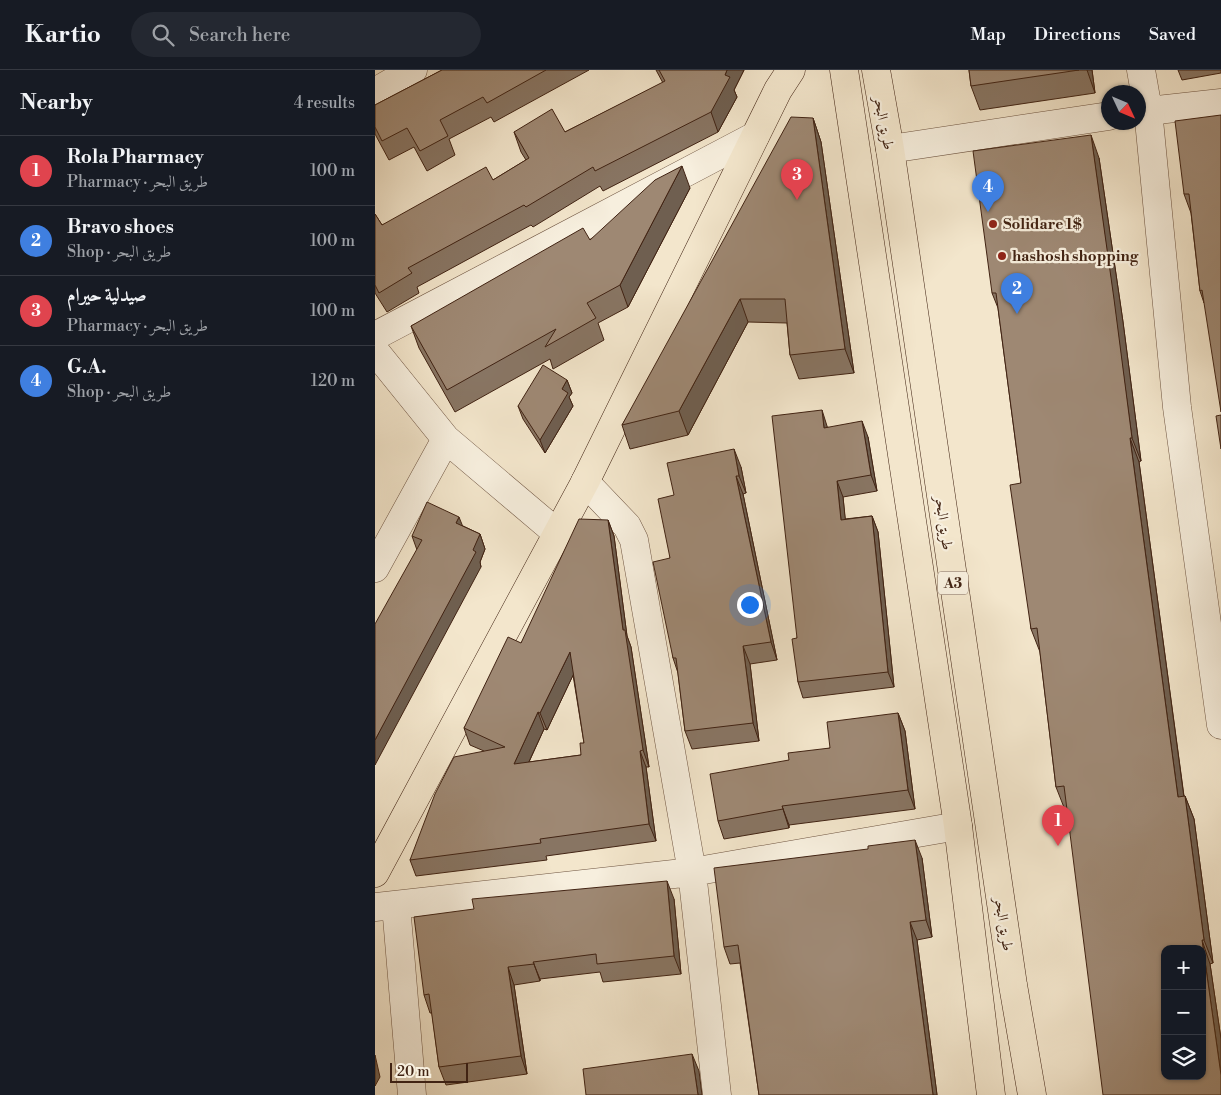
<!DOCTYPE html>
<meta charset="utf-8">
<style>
:root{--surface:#171b24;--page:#242831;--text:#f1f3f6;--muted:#9ea1a6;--line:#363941;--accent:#c59692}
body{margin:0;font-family:"Libre Bodoni",Amiri,serif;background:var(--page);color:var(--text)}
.controls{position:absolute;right:15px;bottom:15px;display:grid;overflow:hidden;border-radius:10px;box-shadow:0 1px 4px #0004}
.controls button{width:45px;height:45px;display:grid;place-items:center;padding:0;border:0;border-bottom:1px solid var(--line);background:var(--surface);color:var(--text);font:25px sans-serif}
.compass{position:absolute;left:726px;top:15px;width:45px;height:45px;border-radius:50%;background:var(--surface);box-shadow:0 1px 4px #0004;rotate:134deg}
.scale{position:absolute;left:15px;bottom:12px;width:78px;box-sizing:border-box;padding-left:5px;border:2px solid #412313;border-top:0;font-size:14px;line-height:18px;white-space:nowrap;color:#412313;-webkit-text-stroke:4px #f7efde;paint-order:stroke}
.you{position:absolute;left:374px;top:534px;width:18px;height:18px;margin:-12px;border:4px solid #fff;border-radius:50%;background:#1a73e8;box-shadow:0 0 0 8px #1a73e833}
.badge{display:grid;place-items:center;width:32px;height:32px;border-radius:50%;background:var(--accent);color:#fff;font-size:16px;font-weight:700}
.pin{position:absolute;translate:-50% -41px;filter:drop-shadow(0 1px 2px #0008)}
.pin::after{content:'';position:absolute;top:26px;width:18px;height:15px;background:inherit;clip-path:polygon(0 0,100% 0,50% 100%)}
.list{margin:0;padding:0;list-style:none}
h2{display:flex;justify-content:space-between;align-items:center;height:65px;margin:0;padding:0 20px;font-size:21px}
h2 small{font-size:16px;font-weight:400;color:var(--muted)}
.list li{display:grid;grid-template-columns:32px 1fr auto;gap:15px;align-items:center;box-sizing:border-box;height:70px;padding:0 20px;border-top:1px solid var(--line)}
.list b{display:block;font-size:19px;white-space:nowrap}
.list p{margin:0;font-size:16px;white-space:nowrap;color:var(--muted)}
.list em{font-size:16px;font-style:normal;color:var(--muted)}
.icon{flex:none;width:28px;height:28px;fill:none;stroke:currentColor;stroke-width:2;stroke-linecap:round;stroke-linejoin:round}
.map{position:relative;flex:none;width:846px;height:1025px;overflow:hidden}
header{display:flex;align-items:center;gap:30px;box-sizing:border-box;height:70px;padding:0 25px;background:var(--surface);border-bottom:1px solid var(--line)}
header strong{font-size:24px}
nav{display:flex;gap:28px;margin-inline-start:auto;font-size:18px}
.search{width:350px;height:45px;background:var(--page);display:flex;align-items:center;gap:12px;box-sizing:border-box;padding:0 18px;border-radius:28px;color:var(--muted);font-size:19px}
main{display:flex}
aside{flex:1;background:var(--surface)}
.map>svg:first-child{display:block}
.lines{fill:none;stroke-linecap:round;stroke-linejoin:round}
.minor-casing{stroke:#6e5441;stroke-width:29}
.major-casing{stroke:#412313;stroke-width:29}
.highway-casing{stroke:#412313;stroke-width:29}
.minor{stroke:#f7efde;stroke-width:28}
.major{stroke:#f3e6cc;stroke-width:28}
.highway{stroke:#f3e6cc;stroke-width:28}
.wall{fill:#887563;stroke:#412313;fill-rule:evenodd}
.shaded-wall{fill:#6f5f50;stroke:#412313}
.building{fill:#9e8873;stroke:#412313;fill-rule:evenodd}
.poi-dot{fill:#8f2418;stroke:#f7efde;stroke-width:2}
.labels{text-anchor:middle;stroke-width:4.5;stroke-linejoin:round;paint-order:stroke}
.shield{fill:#f7efde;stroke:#786050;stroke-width:1}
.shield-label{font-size:14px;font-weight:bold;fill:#412313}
.street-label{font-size:15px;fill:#412313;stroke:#f7efde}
.poi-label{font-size:15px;font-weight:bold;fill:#412313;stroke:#f7efde;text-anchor:start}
</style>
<header>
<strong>Kartio</strong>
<div class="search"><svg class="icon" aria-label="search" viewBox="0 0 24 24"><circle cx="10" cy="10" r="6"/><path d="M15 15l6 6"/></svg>Search here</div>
<nav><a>Map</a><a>Directions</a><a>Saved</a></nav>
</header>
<main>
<aside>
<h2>Nearby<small>4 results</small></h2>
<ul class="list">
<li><span class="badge" style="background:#e0444e">1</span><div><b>Rola Pharmacy</b><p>Pharmacy · طريق البحر</p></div><em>100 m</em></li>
<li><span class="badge" style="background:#3f7fe0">2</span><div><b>Bravo shoes</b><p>Shop · طريق البحر</p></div><em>100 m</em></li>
<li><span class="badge" style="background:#e0444e">3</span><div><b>صيدلية حيرام</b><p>Pharmacy · طريق البحر</p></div><em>100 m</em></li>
<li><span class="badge" style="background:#3f7fe0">4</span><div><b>G.A.</b><p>Shop · طريق البحر</p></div><em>120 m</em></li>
</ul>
</aside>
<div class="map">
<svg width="846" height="1025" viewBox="0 0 846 1025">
<rect width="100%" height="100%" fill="#f3e6cc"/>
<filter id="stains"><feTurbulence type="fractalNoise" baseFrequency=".004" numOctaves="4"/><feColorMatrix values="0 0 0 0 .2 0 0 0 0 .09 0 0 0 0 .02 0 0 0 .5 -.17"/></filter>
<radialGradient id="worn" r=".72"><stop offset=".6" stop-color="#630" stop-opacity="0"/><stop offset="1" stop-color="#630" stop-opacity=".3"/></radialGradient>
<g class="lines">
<defs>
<path id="minor" d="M766,0L773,40L802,337L846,655
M0,22L38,0
M764,42L846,33
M515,79L734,46
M0,266L380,66
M0,281L71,369L182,463
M210,412L252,456L259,470L317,802L342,1025
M0,498L71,369
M21,835L37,1025
M0,837L317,802L583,756"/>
<path id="major" d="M0,803L210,412L403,20L416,0"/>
<path id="highway" d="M469,0L583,756L616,1025
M501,0L515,79L638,915L657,1025"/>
</defs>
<use href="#minor" class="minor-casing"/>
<use href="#major" class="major-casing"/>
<use href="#highway" class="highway-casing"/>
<use href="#minor" class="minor"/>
<use href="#major" class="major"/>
<use href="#highway" class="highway"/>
</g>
<path class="wall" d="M67,0H214L119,52L116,47L74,69L80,85L52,101L39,77L14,90L0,64V35Z
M281,0H369L359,20L362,27L343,62L228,121L225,116L158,157L156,155L42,217L44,223L12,242L0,223V144L7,155L118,110L151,90L146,82L139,62H190L288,13Z
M594,0H717L720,23L605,40L596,16Z
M803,0H846V3L807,10Z
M846,45L829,233L825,221L816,143L809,124Z
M438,48L446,72L479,303L424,309L415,285L412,253L373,252L313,365L255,379L247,355Z
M724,88L748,252L766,391L764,392L809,726H810L819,749L838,893L835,894L846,969V1025L692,740H690L681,717L665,582L656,559L646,413L623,238L617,223Z
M315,118L253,237L223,253L229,270L178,299L175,289L80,342L44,278L36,256L215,170Z
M192,310L197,323L194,327L198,336L170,383L148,349L143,336Z
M452,357L493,367L502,421L468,427L470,449L497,446L503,462L519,617L428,628L423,612L422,568Z
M366,397L371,423L368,424L402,590L375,594L384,671L317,679L310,661L303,603L298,588L295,488L299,425Z
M233,450L239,466L252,566L256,577L274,697H271L281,771L171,786L172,790L41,806L35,790L109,681L95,675L89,658L146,573ZM198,605L209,673L206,685L154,692L169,659L172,660Z
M88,456L105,464L110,479L105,492L106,497L42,480L37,466Z
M523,643L530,661L540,739L414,755V758L349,769L343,751L414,690L455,678Z
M547,788L557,867L542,870L562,1025H384L365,893L355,894L349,877Z
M299,829L306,904L228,912L225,902L165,909V911L139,915L152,1004L71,1015L64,997L57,943H55L49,925Z"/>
<path class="shaded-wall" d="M352,0H369L359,20L362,27L343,62L336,42Z
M712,0H717L720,23Z
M438,48L446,72L479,303L470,279Z
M716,65L724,88L748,252L766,391L757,368Z
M307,96L315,118L253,237L245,215Z
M365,229L373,252L313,365L304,341Z
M192,310L197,323L194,327L198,336L170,383L165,370L187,319Z
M447,340L452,356L454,373L449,358Z
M487,351L493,367L502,421L496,405Z
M755,368L764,392L812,750L803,727Z
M359,379L366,397L371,423L364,406Z
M361,406L368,424L402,590L396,572Z
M462,411L468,427L472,465L466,450Z
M497,446L503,462L519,617L513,602Z
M84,447L90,462L81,453Z
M233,450L239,466L252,566L256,577L274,697L268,680L248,560Z
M105,464L110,479L105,492L106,497L0,695V670Z
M368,576L375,594L384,671L378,653Z
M195,582L201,599L172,660L165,643Z
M163,642L169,659L145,711L139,694Z
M523,643L530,661L540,739L533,720Z
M265,681L271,697L281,771L274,754Z
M810,726L819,749L838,893L829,870Z
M407,736L414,755V758L408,739Z
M540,770L547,788L557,867L551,850Z
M292,811L299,829L306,904L299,886Z
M535,852L542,870L562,1025H558Z
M827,870L835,894L846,969V1005Z
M158,892L165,909V911L159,894Z
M133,897L139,915L152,1004L146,986Z
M317,984L324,1001L327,1025H323Z
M0,985L5,1007L0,1016Z"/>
<path class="building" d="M67,0H171L112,33L108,27L65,50L73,66L45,81L32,58L7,71L0,57V35Z
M284,0H352L350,5L355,7L336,42L220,101L218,97L151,137L149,135L33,198L37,203L4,223L0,215V144L7,155L111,97L118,110L154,88L139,62L177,39L190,62L290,11Z
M594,0H704L596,16Z
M846,45V342L827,220L825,221L814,124H809L800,51Z
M416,47L438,48L470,279L415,285L410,229H365L304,341L247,355Z
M716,65L739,229L757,368H755L803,727L810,726L829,870H827L846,1005V1025H728L689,716L681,717L662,558L656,559L635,415L646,413L621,223H617L598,81ZM790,879H827V1006H790Z
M307,96L245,215L212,233L221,248L170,277L181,259L72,320L36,256L208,158L215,170L280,110Z
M168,295L192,310L187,319L193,323L165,370L143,336Z
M447,340L449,358L487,351L496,405L462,411L466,450L497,446L513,602L423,612L417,569L422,568L397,346Z
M846,345V379L841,346Z
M359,379L364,406H361L396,572L368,576L378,653L310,661L301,588H298L278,492L295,488L283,429L299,425L292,393Z
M52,432L84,447L81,453L105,464L98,480L101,482L0,670V554L47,470L37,466Z
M204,449L233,450L248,560H250L268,680L265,681L274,754L165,769L166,773L35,790L60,724L79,687L130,677L89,658L133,567L146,573ZM195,582L209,673H205L206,685L139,694L163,642L165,643Z
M523,643L533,720L407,736L408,739L343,751L335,704L414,690L413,683L455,678L452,652Z
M540,770L551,850L535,852L558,1025H384L363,875L349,877L339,798L493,779V776Z
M292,811L299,886L222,894L221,884L158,892L159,894L133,897L146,986L64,997L54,924L49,925L39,847L99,839L97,829Z
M317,984L323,1025H211L208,999Z"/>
<g class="poi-dot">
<circle cx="618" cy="154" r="5"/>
<circle cx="627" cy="186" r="5"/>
</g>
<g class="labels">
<rect class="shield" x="563" y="501.5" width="30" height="23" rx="4"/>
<g class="shield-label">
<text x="578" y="518">A3</text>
</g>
<g class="street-label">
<text transform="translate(509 53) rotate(79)" y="5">طريق البحر</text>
<text transform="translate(569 453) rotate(82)" y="5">طريق البحر</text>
<text transform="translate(629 854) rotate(81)" y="5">طريق البحر</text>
</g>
<g class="poi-label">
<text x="628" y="159">Solidare 1$</text>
<text x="637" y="191">hashosh shopping</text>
</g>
</g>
<rect width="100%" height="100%" filter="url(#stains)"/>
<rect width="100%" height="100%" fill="url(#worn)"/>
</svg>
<div class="controls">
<button>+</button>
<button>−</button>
<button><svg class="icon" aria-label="layers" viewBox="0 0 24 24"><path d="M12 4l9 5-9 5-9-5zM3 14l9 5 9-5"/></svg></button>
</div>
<svg class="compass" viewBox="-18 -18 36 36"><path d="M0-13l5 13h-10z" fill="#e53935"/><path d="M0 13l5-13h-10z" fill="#9ea1a6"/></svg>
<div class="scale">20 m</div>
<div class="you"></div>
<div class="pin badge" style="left:683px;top:776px;background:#e0444e">1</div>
<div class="pin badge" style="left:642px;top:244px;background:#3f7fe0">2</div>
<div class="pin badge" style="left:422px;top:130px;background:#e0444e">3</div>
<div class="pin badge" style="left:613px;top:142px;background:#3f7fe0">4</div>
</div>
</main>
